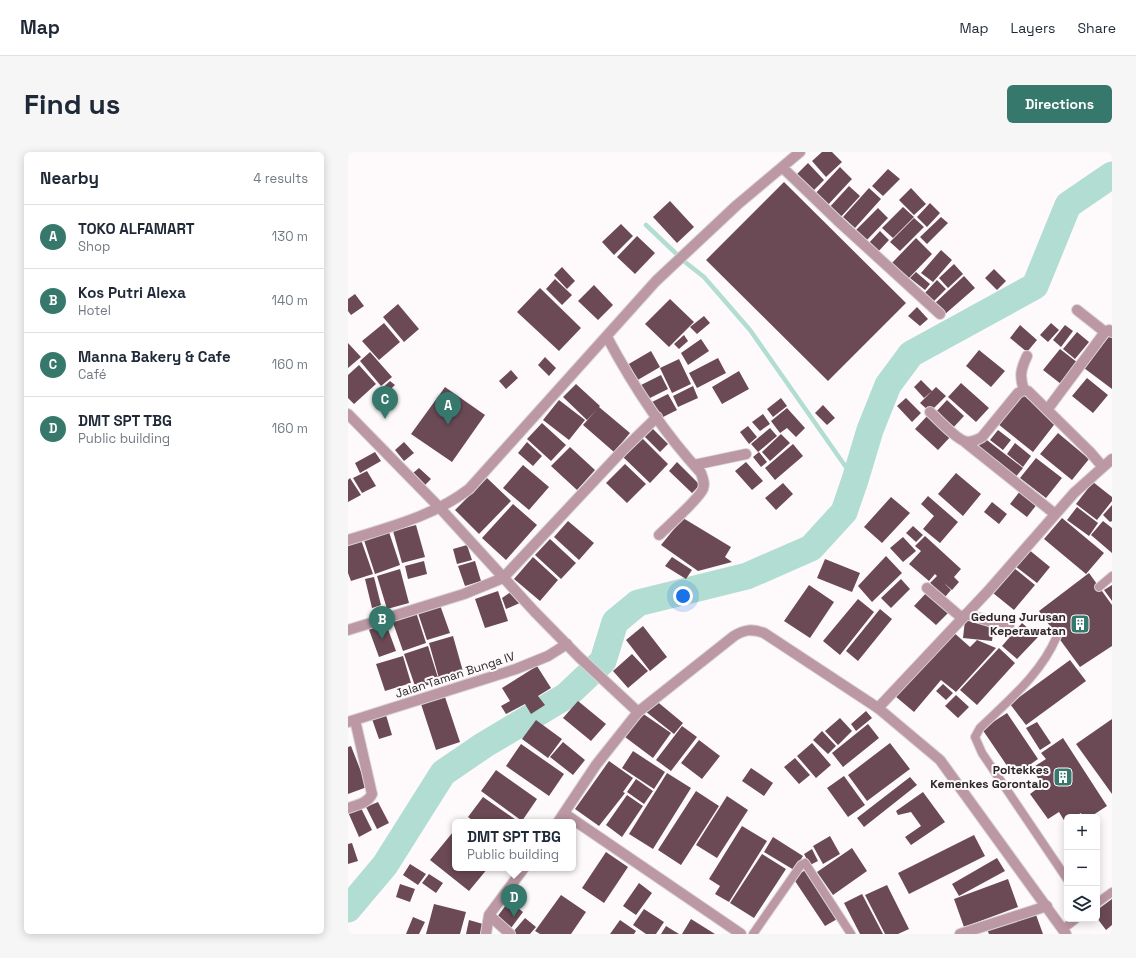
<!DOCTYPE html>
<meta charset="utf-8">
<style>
:root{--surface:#fff;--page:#f6f6f7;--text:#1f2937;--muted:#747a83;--line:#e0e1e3;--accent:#36796c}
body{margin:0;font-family:"Space Grotesk",sans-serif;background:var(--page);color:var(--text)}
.controls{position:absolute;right:12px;bottom:12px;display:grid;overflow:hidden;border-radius:6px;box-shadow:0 2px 10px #0003}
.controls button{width:36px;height:36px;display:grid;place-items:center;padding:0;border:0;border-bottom:1px solid var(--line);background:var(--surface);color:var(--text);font:20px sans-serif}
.you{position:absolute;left:335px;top:444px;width:14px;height:14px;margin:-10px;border:3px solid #fff;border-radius:50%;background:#1a73e8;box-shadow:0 0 0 6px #1a73e833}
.badge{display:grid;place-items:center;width:26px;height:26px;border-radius:50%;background:var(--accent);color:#fff;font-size:13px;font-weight:700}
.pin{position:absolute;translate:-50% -33px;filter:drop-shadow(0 1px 2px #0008)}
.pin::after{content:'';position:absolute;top:21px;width:14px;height:12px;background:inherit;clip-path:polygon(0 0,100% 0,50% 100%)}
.popup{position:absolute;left:104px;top:667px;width:124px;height:52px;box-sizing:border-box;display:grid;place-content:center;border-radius:6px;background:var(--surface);filter:drop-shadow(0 1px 3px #0005);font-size:13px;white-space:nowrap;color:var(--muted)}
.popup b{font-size:15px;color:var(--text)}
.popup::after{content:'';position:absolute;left:50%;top:100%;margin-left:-8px;border:8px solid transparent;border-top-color:var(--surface)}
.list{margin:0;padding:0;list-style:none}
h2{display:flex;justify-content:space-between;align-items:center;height:52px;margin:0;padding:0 16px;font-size:17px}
h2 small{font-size:13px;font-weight:400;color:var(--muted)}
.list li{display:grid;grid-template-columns:26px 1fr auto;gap:12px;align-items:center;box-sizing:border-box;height:64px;padding:0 16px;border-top:1px solid var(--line)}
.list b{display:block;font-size:15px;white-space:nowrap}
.list p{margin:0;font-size:13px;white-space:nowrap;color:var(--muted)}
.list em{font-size:13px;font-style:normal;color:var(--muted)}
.icon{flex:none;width:22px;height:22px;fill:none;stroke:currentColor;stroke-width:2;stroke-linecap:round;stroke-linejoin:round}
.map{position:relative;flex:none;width:764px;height:782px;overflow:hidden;border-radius:6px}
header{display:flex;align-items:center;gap:24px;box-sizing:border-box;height:56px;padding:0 20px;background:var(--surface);border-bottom:1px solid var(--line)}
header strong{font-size:19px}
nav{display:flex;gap:22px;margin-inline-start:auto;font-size:14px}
.intro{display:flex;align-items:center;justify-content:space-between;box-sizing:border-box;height:96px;padding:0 24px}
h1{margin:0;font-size:28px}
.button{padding:10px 18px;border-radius:6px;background:var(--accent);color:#fff;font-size:14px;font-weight:700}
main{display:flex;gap:24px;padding:0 24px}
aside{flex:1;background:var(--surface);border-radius:6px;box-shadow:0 2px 10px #0003}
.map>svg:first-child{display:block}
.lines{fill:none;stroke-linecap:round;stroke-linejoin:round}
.stream{stroke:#b2ddd3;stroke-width:4.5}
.river{stroke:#b2ddd3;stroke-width:27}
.building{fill:#6b4a56}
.service-casing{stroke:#d8d4d5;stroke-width:10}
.minor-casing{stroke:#d8d4d5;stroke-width:12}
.tertiary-casing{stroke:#d8d4d5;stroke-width:12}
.service{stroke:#bc97a4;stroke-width:8}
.minor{stroke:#bc97a4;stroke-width:10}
.tertiary{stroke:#bc97a4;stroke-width:10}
.labels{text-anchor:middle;stroke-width:4;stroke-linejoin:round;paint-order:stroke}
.poi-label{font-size:12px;font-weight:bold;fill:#2d2528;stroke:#fefafb;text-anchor:end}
.street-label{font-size:12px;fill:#2d2528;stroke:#fefafb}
</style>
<header>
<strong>Map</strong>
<nav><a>Map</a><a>Layers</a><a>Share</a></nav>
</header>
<div class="intro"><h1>Find us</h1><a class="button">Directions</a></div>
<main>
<aside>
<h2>Nearby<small>4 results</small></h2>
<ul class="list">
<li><span class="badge">A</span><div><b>TOKO ALFAMART</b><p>Shop</p></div><em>130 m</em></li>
<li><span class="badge">B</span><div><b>Kos Putri Alexa</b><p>Hotel</p></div><em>140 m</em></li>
<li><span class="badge">C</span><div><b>Manna Bakery &amp; Cafe</b><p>Café</p></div><em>160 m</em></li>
<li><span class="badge">D</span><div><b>DMT SPT TBG</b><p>Public building</p></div><em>160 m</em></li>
</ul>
</aside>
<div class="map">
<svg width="764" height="782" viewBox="0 0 764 782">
<rect width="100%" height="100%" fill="#fefafb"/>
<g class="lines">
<path class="stream" d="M298,73L337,110L356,125L402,178L507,328"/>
<path class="river" d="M0,757L37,713L95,621L136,593L218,544L255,509L267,470L290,451L399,424L463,396L496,360L507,328L522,278L540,233L563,202L687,134L720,53L764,23"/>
</g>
<path class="building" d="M474,0H484L494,10L478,25L464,9Z
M460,11L476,28L464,40L448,23Z
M492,15L504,27L478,55L465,44Z
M540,17L552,27L535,44L524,34Z
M436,30L558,151L480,229L358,108Z
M501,34L512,44L490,68L479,58Z
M521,36L533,47L507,76L495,65Z
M563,36L578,52L566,63L551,48Z
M322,49L346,75L329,91L305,65Z
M582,51L592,61L579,75L569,65Z
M555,55L566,65L545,86L534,76Z
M530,56L540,66L516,91L505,81Z
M593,65L600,71L579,92L572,85Z
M566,66L576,75L552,99L542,90Z
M273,72L285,84L266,103L254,90Z
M532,79L541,88L528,102L519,93Z
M289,84L307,101L287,122L269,105Z
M568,86L584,102L558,129L542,113Z
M593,98L604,108L585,130L573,121Z
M606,112L615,122L600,136L591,126Z
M214,115L227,129L219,137L206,123Z
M646,117L658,129L649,138L637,126Z
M568,120L582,132L577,138L562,126Z
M616,124L627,136L596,163L586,152Z
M207,127L224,143L214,153L198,137Z
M589,128L598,137L584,151L575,143Z
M246,133L265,153L250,168L230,149Z
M192,136L233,176L211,199L169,160Z
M7,142L16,154L3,163L0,159V147Z
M322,147L346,170L321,195L297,172Z
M50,152L71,177L56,190L35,165Z
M569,155L580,167L572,174L560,164Z
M356,164L362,171L349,182L342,175Z
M36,171L52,190L31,208L14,189Z
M703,171L711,178L700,190L692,183Z
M672,173L689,188L679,200L662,186Z
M717,173L725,179L713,195L705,188Z
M729,180L741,190L727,207L715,197Z
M763,182L764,183V237L736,216Z
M336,183L340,189L331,197L326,192Z
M353,187L361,199L340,213L333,201Z
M0,191L13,205L0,216Z
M712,197L730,211L713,232L695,218Z
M631,198L657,219L643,235L618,214Z
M303,199L312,215L288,229L279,213Z
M22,200L44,225L33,234L12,209Z
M197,205L208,216L201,224L190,213Z
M370,206L378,221L349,236L341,221Z
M331,207L343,232L324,241L312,216Z
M11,213L28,232L6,252L0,246V223Z
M163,218L170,226L158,237L151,229Z
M391,219L401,237L374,252L364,235Z
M313,223L320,237L300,247L293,233Z
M739,226L760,243L745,261L724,244Z
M573,228L584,239L576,246L566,235Z
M42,229L47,233L35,244L31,239Z
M613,231L641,256L628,270L600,245Z
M228,232L252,254L239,268L215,245Z
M345,234L350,246L330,255L325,244Z
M97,235L137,263L104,310L63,282Z
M588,235L598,244L582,260L572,251Z
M320,242L329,258L313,266L304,250Z
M674,242L709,269L685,300L650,272Z
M433,246L439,254L425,265L419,257Z
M558,246L573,261L564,270L549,254Z
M211,248L237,268L221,288L195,268Z
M599,248L616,264L603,278L586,262Z
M475,253L487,266L479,273L467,261Z
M251,255L282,281L266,300L235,273Z
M439,256L457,276L448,285L439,276L432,281L423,269Z
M415,262L422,272L412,279L404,270Z
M581,262L604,283L590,298L567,277Z
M194,271L218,293L203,309L179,287Z
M400,274L409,285L401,292L392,280Z
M304,276L320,292L312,300L296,284Z
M422,276L429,284L410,300L403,292Z
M650,278L663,288L655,298L642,288Z
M710,281L741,307L724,328L692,302Z
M433,282L442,291L422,309L414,300Z
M293,285L320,312L302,331L274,304Z
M635,285L675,316L666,327L627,294Z
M56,290L66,301L56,309L47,298Z
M179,290L194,304L185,314L170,301Z
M667,291L683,304L675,315L659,302Z
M445,292L455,304L427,328L417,316Z
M222,295L247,318L229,338L203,314Z
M27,300L33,309L12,321L7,311Z
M411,300L419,310L413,315L405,305Z
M688,306L714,326L698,346L672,326Z
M329,310L352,333L344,341L321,319Z
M398,310L415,329L404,338L387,319Z
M277,312L298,332L279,351L258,331Z
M175,313L201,335L181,358L155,336Z
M71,316L83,327L77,333L65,321Z
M19,319L28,334L14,341L5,326Z
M608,321L633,342L615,364L590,342Z
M2,326L13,343L0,350V328Z
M139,326L163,349L131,382L107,358Z
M745,330L764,345V349L749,368L728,352Z
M435,331L445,342L428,358L417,346Z
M673,338L690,351L679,365L662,352Z
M580,344L610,370L592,391L575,377L586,364L573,352Z
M543,345L562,361L534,391L516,375Z
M644,350L659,362L651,372L636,360Z
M165,352L189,373L158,408L134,386Z
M764,353V369L762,370L755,363Z
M729,355L750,371L741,384L719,368Z
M335,366L383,395L377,405L384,410L350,419L313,393Z
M714,366L756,401L738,422L696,387Z
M220,369L246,391L231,408L206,385Z
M755,369L764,376V401L743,383Z
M68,373L77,405L54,411L45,379Z
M565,374L575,383L568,390L558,381Z
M40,377L52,413L27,422L15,385Z
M577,384L613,417L606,425L611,430L604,438L596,431L603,438L597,445L582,431L589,424L587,422L581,429L561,412L573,399L567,394Z
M12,385L25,422L3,429L0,421V389Z
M555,385L568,399L555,410L542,396Z
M202,387L228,411L213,427L187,403Z
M119,393L124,408L109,412L105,397Z
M680,397L702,415L689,431L667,414Z
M538,404L554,421L524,450L510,434Z
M185,405L210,428L192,449L166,427Z
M324,405L344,418L338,427L317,414Z
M477,407L512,421L504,440L469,426Z
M76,409L79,422L60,427L57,414Z
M127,409L133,429L117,434L110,414Z
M666,416L687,433L666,458L645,441Z
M52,417L61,451L39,457L29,424Z
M741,421L764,453V494L732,515L691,459Z
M26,425L33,453L24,456L17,427Z
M553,427L562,437L543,456L533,446Z
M461,433L486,450L462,486L436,469Z
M764,433V449L756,438Z
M150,439L160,469L137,476L127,447Z
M164,439L174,450L158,457L154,446Z
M580,439L602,459L588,473L566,454Z
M510,447L526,460L492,503L475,489Z
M92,453L102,481L79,488L70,461Z
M532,457L544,467L510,509L498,499Z
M68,460L78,491L55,499L44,468Z
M617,468L646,472L644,489L615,486Z
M37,469L48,499L31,505L20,475Z
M674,471L690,485L669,507L654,494Z
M295,474L319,505L302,519L278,488Z
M604,479L622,495L629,488L648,496L608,540L593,528L566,560L547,544Z
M105,484L116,523L92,530L81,491Z
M80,494L91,529L68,537L56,502Z
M651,496L667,511L629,553L612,538Z
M284,502L300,519L280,536L265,519Z
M55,504L63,531L37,539L28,512Z
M722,508L738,529L678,573L662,552Z
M189,514L203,536L190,544L197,553L183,562L177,552L158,562L153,554L162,549L154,536Z
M595,532L605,541L598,548L588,539Z
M608,543L621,555L610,566L597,554Z
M97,545L112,590L88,598L73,552Z
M306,547L335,571L326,582L297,559Z
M230,549L258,572L243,589L215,566Z
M518,559L524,566L508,579L503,572Z
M294,561L323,581L305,606L277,585Z
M659,561L690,607L666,624L634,577Z
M38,563L44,583L31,587L24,567Z
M492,566L504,579L490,593L477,579Z
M764,567V642L728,592Z
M188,568L214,587L200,606L174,587Z
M689,570L703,591L692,598L678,576Z
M520,572L531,586L495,615L484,601Z
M334,574L349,585L323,619L308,608Z
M474,579L488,594L480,602L465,588Z
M715,586L759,654L742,665H735L733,661L726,665H719L717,670L711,660L700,667L682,642L694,633L684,616L698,607L693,601Z
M351,588L372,604L354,627L333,611Z
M215,590L237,608L225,623L202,605Z
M464,591L483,613L468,626L449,604Z
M542,591L562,617L519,649L500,623Z
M173,592L216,622L201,644L158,614Z
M3,594L19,635L0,642V595Z
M285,599L317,620L306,637L274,616Z
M447,606L462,623L451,632L436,615Z
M261,609L285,626L275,640L277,641L251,674L227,657Z
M403,616L425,631L416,644L394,629Z
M148,618L189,647L174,669L133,639Z
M319,621L343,636L305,697L281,682Z
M496,624L517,653L500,665L479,636Z
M562,625L569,633L516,675L509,666Z
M288,627L305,639L296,652L279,640Z
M348,639L371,654L333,713L310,698Z
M575,640L597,670L563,693L557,685L573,674L563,660L550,663L548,659Z
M279,643L295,654L274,685L258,673Z
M379,644L400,658L369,706L348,693Z
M135,645L171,670H127L120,665Z
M30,650L41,671L29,677L18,655Z
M12,654L24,678L11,685L0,660Z
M394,674L419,689L381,750L367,742L372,734L361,727Z
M105,680L107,681V716H140L121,739L82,708Z
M626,683L637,704L561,742L550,721Z
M482,684L492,702L475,712L465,694Z
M425,685L455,704L446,718L416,700Z
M4,691L10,709L0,712V692Z
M504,696L519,719L485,743L469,720Z
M464,697L470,709L462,713L456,702Z
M258,700L280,715L256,751L234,736Z
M414,702L438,717L406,766L382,751Z
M649,706L657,719L611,744L604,732Z
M62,712L78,722L70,733L55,723Z
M459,717L491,766L477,774L445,726Z
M81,722L95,731L88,741L74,731Z
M660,727L670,755L616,775L606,747Z
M291,731L304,741L288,763L275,754Z
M52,732L67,737L62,750L48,745Z
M539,733L561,777L550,782H537L517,743Z
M514,742L535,782H512L496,751Z
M213,743L238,760L223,782H192L187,779Z
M764,747V773L758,778L749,766V758Z
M161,749L175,760L163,776L149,765Z
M86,752L118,760L112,782H78Z
M296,757L316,770L308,782H298L285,773Z
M687,760L695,782H641L639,777Z
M65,765L77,770L71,782H58Z
M177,766L188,775L182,782H168L165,780Z
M343,767L367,782H334Z
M121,768L135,772L132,782H118Z
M272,768L288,779L286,782H262Z
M318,774L331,782H313Z"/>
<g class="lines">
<defs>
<path id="service" d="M751,435L764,424
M709,484C693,522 661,548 632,576L627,585L634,601L719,727
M749,751L764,740
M715,777L728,767
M405,782L453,713L457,711L503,782"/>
<path id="minor" d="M435,16L489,68L592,162
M729,158L757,180
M259,185C284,232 317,282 353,321C355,327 357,331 355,337C351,347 320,374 311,383
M676,238C671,224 673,217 679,204
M699,258L757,180L761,178L764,180
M582,260C591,268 606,285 616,289C622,291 629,288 634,285L670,241L676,238L680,239L742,300L754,314
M617,290L707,362
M346,313L398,302
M0,388C41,375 86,364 121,337L308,129L389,53L452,0
M579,436L614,466
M618,462L661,475
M0,478L116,442L155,426L275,298L309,265
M530,556L641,438L726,341L764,307
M0,570L168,517L200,504L219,492
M0,656C9,653 20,651 24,642L7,568
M217,662L393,782
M210,670L248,613L290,560
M141,763L162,782
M138,782L141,763L176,716
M612,782L699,754"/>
<path id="tertiary" d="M0,262L91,355L186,459L231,505L290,560L386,484C397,477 404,477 416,481L530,556L592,608L718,782"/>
</defs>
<use href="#service" class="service-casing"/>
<use href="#minor" class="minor-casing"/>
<use href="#tertiary" class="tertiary-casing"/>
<use href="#service" class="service"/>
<use href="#minor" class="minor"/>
<use href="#tertiary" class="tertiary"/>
</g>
<defs>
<symbol id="building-square" viewBox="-11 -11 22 22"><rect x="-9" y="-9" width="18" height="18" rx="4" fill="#36796c" stroke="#fefafb"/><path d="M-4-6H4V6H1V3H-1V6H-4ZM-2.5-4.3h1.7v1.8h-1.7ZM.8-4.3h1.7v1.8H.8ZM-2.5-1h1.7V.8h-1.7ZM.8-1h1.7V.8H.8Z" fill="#fff"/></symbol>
</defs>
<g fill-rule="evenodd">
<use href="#building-square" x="721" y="461" width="22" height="22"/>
<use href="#building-square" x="704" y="614" width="22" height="22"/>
</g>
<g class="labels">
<g class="poi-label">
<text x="718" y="469">Gedung Jurusan<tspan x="718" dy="14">Keperawatan</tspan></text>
<text x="701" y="622">Poltekkes<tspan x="701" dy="14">Kemenkes Gorontalo</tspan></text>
</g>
<g class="street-label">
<text transform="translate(107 523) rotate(-18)" y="4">Jalan Taman Bunga IV</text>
</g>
</g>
</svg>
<div class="controls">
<button>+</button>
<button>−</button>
<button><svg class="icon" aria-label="layers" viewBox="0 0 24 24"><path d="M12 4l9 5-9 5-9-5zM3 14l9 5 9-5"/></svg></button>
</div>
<div class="you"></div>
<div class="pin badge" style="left:100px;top:273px">A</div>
<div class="pin badge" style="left:34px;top:487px">B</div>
<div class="pin badge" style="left:37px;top:267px">C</div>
<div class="pin badge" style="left:166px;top:765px">D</div>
<div class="popup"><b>DMT SPT TBG</b>Public building</div>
</div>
</main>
